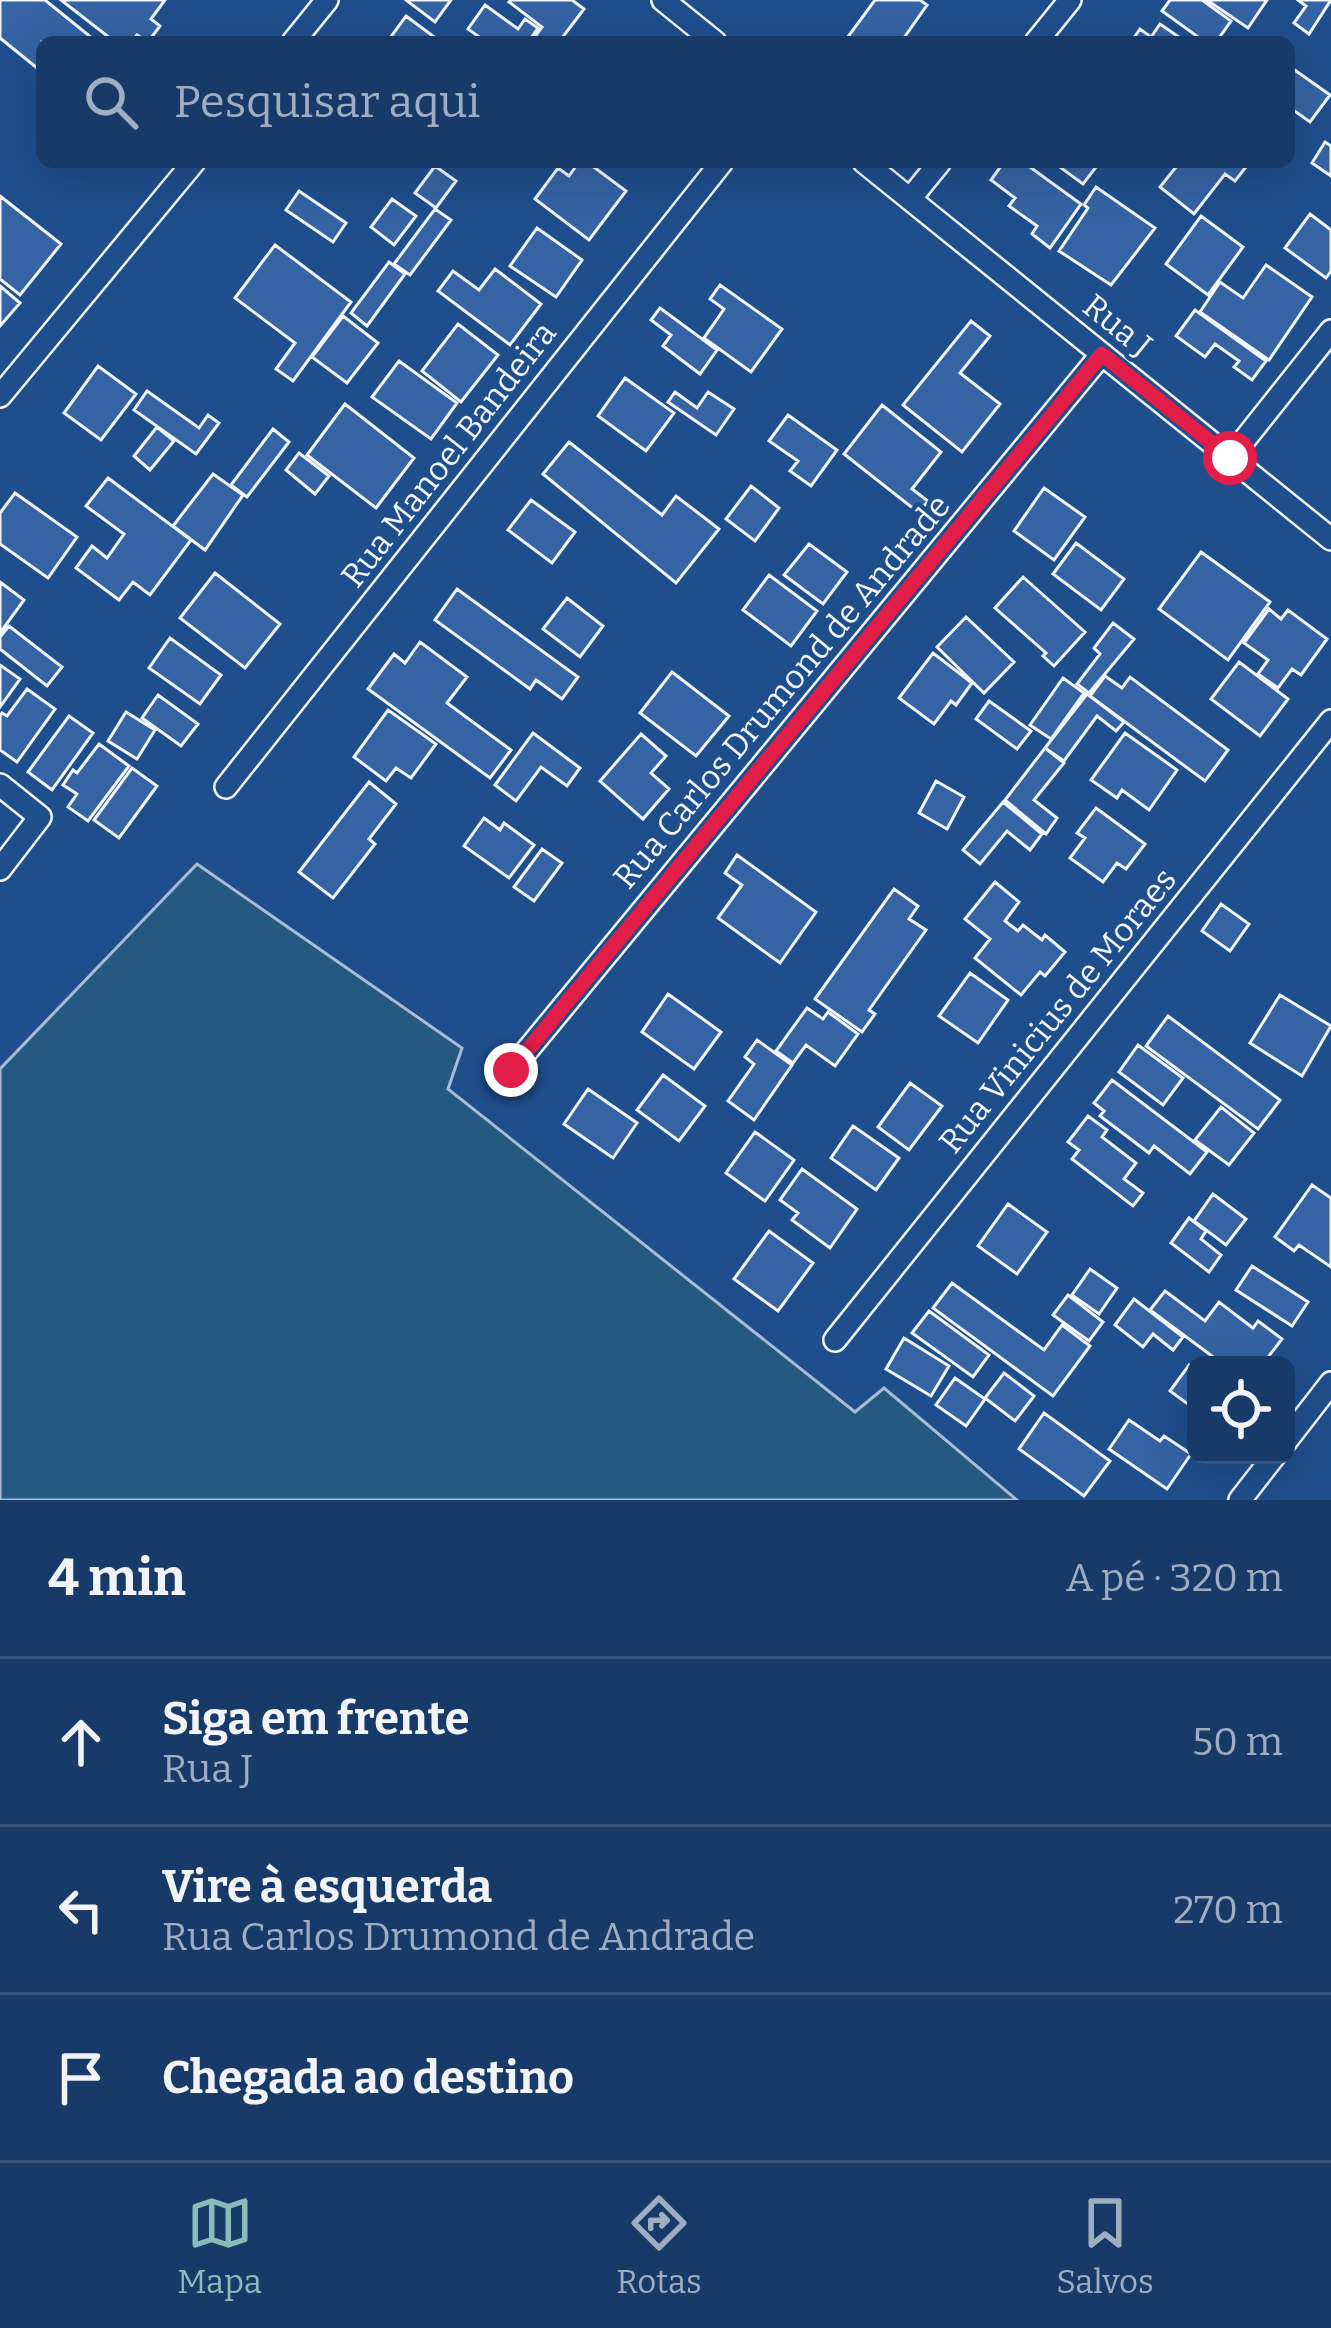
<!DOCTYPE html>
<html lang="pt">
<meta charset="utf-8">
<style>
:root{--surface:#173a69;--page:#244571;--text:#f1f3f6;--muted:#9eadc0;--line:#36547d;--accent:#8bbbb9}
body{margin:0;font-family:Bitter,serif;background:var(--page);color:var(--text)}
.controls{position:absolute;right:36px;bottom:36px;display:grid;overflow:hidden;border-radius:18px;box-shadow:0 12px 48px #0002}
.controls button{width:108px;height:108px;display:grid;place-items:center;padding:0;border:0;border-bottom:3px solid var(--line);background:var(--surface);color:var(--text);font:60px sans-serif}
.stop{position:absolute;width:36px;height:36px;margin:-27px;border:9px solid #e11d48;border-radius:50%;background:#fff}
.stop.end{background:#e11d48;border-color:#fff;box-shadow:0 3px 12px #0008}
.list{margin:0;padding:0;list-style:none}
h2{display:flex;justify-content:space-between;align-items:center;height:156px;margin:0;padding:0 48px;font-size:51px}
h2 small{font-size:39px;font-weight:400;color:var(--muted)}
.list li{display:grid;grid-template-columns:78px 1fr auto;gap:36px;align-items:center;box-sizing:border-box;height:168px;padding:0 48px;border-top:3px solid var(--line)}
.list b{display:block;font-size:45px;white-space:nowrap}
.list p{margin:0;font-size:39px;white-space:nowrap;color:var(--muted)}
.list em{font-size:39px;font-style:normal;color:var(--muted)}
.icon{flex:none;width:66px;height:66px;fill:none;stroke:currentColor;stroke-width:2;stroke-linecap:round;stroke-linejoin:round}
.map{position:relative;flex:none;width:1331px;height:1500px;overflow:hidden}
.search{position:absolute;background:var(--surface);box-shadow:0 12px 48px #0002;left:36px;right:36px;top:36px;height:132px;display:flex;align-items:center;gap:30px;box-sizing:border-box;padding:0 42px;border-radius:18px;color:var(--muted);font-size:45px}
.sheet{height:660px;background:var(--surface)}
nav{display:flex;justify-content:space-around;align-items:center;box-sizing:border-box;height:168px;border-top:3px solid var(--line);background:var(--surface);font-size:33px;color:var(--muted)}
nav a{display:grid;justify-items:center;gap:6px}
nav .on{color:var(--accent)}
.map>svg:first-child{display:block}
.green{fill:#245a82;stroke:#a8bbd7;stroke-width:3}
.building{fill:#3563a3;stroke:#f2f6ff;stroke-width:3}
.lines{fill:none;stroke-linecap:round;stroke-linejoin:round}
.minor-casing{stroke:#f2f6ff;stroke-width:26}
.minor{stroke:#1f4e8c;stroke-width:21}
.route{stroke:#e11d48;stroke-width:15}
.labels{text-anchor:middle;stroke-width:9;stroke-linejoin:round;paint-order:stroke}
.street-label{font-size:33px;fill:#f2f6ff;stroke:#1f4e8c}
</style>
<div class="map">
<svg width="1331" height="1500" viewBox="0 0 1331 1500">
<rect width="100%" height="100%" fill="#1f4e8c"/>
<path class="green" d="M197,864L462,1048L448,1089L855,1412L884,1388L1017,1500H0V1069Z"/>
<path class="building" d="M0,0H45L92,38L89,42H42V72L0,38Z
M61,0H165L151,19L160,26L148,42L137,35L131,42H115Z
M406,0H451L435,22Z
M511,0H572L584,9L559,42H531L542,27L509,2Z
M875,0H920L927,5L901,42H853L847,38Z
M1170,0H1202L1231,21L1216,42H1205L1162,11Z
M1207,0H1267L1248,28Z
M1298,0H1331L1309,34L1294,23L1306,6Z
M485,5L518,29L525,19L538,28L528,42H486L468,29Z
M406,16L441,42H387Z
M1160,24L1186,42H1131L1140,29L1151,37Z
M1289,66L1330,95L1310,122L1289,107Z
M1325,142L1331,146V176L1312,163Z
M579,162H587L626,191L589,240L535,199L558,168L569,176Z
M1004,162H1023L1081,204L1050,248L1032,234L1037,226L1009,206L1015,198L991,180Z
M1053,162H1100L1083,184Z
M1180,162H1240L1246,167L1235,181L1225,174L1194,214L1160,187Z
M435,166L456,181L436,208L415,193Z
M1096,187L1155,228L1111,285L1059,251L1088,208L1084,205Z
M299,191L346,223L333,242L286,210Z
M0,196L61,244L20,295L0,279Z
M392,199L416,216L394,245L371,227Z
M435,209L451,220L410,275L394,264Z
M1310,214L1331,230V271L1326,278L1285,248Z
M1201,216L1243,247L1208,295L1166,264Z
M537,228L582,260L556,297L510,266Z
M275,245L351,302L293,381L276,369L295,343L235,298Z
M389,262L405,274L367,326L351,313Z
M1266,265L1312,297L1269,360L1200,312L1220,282L1243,298Z
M495,269L541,304L510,345L438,291L453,271L479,290Z
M720,285L782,329L751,372L704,338L724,309L710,299Z
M0,286L20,303L0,326Z
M660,308L717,350L700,374L663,346L671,335L651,320Z
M1195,310L1266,361L1252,380L1234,367L1239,361L1215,344L1205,357L1176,336Z
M343,316L378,343L347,383L312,357Z
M971,321L990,336L960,373L1000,404L962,452L903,405Z
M458,324L498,355L461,402L422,371Z
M399,361L457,403L431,439L372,397Z
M98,366L136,394L101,440L64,413Z
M625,378L674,413L646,451L598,416Z
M147,391L199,428L208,415L219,423L196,454L134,410Z
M675,392L697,408L708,392L734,409L716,435L668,402Z
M345,404L414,458L376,508L307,455Z
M882,405L941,452L912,489L928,501L919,513L844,454Z
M788,415L837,450L811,486L790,471L798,461L769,441Z
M157,427L174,441L150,470L134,456Z
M273,429L289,442L247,497L231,485Z
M569,442L662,515L676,496L719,529L676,583L543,474Z
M299,453L329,476L315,494L286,470Z
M213,474L243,495L205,550L173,526Z
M108,478L191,540L150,595L133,582L119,600L76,568L92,546L107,558L124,534L86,506Z
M751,486L779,508L755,541L726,519Z
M1044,488L1085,517L1054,560L1014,531Z
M15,493L77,537L48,578L0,544V513Z
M531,500L575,532L552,563L508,530Z
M1076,543L1124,579L1101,610L1053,574Z
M809,544L847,572L823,604L784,575Z
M1201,552L1270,602L1228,660L1159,609Z
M215,573L280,624L245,668L180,618Z
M769,575L817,611L791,646L743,610Z
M1023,577L1085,632L1054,666L1043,656L1046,653L995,608Z
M0,582L24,600L0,633Z
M457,589L578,677L562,699L536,680L530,689L435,620Z
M567,598L603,626L580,657L543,629Z
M1269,609L1281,619L1288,610L1327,639L1301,675L1292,669L1278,688L1258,674L1268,660L1244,643Z
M966,617L1014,662L984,693L937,647Z
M1113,623L1134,639L1089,693L1077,684L1100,654L1094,648Z
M9,626L62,667L47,686L0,649V637Z
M170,638L221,675L200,704L149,668Z
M420,642L467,677L447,703L511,750L490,778L368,689L394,654L405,663Z
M933,653L972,683L956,705L951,701L934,724L899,698Z
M1239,662L1288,699L1260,736L1211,699Z
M0,665L20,679L0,707Z
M672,672L729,716L696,756L640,713Z
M1105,676L1122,688L1130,677L1228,750L1205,781L1090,696Z
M1063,678L1084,693L1051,739L1030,725Z
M27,689L55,709L17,762L0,750V716L2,713L7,716Z
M1087,694L1124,722L1116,731L1097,716L1064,761L1045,748Z
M158,695L198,724L181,746L142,718Z
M989,701L1031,731L1017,749L976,719Z
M388,710L436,744L411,778L396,768L386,781L354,757Z
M126,712L155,730L137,759L108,741Z
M69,716L93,733L52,790L28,772Z
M533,733L580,768L567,786L541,767L516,801L495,785Z
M1125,733L1177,770L1149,810L1122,790L1117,798L1091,780Z
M641,734L666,756L651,773L669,789L643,819L600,781Z
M99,744L129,766L88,821L68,807L77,794L63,785L73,770L77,773Z
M1045,748L1064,763L1034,800L1057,818L1046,834L1005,800Z
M132,768L157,786L119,838L94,820Z
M936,781L964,797L947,829L919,813Z
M369,782L396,804L369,839L375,844L333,898L299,872Z
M1003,802L1042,834L1030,850L1007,831L980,864L963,850Z
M1096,808L1145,844L1126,869L1117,863L1103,882L1070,858L1085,838L1077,833Z
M484,818L500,830L504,823L534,845L509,878L464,846Z
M542,849L562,863L534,901L514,887Z
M737,855L816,912L780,963L718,918L742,885L725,873Z
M995,882L1019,902L1005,921L1018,931L1023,925L1042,940L1045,935L1065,952L1045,976L1040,972L1021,995L975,958L990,939L965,919Z
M894,889L918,906L909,919L926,930L869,1010L875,1014L862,1032L815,999Z
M1221,904L1249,924L1230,951L1202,931Z
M970,973L1008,1000L978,1043L939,1016Z
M668,994L721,1032L694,1069L642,1032Z
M1280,995L1331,1026L1302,1076L1250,1043Z
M807,1008L823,1019L828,1012L858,1034L835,1066L806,1045L793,1063L776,1051Z
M1168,1016L1280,1100L1258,1129L1146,1046Z
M757,1040L792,1065L754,1120L728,1101L754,1064L745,1057Z
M1138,1045L1183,1078L1163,1105L1119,1072Z
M663,1075L705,1106L679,1141L637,1110Z
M1112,1080L1207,1152L1190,1174L1154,1146L1149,1153L1100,1116L1104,1111L1094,1103Z
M910,1083L942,1106L909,1150L878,1127Z
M588,1089L637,1123L613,1158L564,1124Z
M1221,1107L1254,1133L1229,1165L1195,1140Z
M1088,1116L1107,1130L1102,1137L1136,1163L1124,1179L1143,1193L1133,1206L1072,1159L1079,1150L1068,1142Z
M853,1126L899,1158L876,1190L831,1158Z
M755,1132L794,1160L765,1201L726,1173Z
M802,1169L857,1209L830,1248L792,1220L798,1213L780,1200Z
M1312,1185L1331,1198V1267L1299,1245L1294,1251L1275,1237Z
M1213,1194L1246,1219L1226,1245L1194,1221Z
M1008,1204L1047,1232L1017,1274L978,1246Z
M1189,1218L1206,1231L1201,1239L1221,1255L1209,1272L1171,1243Z
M769,1231L813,1263L778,1311L734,1279Z
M1252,1266L1308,1302L1292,1326L1236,1290Z
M1090,1269L1117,1288L1099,1314L1072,1295Z
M952,1283L1044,1350L1062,1325L1090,1346L1053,1396L933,1308Z
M1165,1291L1205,1321L1219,1302L1253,1328L1258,1321L1282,1339L1262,1365H1224L1150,1310Z
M1068,1295L1103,1322L1089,1341L1053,1315Z
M1134,1299L1183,1337L1173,1350L1153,1334L1143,1347L1115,1325Z
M929,1311L989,1355L973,1377L912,1333Z
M904,1338L949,1366L931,1396L886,1369Z
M1189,1365L1196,1370V1410L1170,1391Z
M1004,1373L1034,1396L1015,1421L985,1398Z
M955,1378L985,1399L966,1426L936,1405Z
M1044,1413L1110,1461L1084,1496L1019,1449Z
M1129,1420L1160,1441L1164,1436L1191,1454L1167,1489L1109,1449Z"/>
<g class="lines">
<defs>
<path id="minor" d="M663,0L715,42
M293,42L327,0
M1036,42L1070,0
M864,162L1331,539
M910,199L940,162
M0,396L194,162
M1230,458L1331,331
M0,785L40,817L0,869
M226,787L722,162
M511,1070L1102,354
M835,1340L1331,721
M1286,1441L1331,1383
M1240,1500L1275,1455"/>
</defs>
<use href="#minor" class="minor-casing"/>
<use href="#minor" class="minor"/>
</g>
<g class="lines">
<path class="route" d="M511,1070L1102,354L1230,458"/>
</g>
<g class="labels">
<g class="street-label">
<text transform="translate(1118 325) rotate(39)" y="12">Rua J</text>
<text transform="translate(448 454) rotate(-52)" y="12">Rua Manoel Bandeira</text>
<text transform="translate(781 691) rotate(-50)" y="12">Rua Carlos Drumond de Andrade</text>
<text transform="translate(1057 1010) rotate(-51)" y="12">Rua Vinicius de Moraes</text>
</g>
</g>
</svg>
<div class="controls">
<button><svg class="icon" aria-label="locate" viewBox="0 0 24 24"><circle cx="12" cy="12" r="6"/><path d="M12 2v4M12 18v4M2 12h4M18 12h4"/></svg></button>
</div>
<div class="stop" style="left:1230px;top:458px"></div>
<div class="stop end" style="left:511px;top:1070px"></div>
<div class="search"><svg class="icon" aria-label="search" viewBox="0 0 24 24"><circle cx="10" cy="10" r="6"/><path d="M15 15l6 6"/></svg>Pesquisar aqui</div>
</div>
<section class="sheet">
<h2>4 min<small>A pé · 320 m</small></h2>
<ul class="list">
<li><svg class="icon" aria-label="ahead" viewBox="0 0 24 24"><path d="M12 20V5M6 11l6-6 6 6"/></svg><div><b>Siga em frente</b><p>Rua J</p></div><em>50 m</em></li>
<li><svg class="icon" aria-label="left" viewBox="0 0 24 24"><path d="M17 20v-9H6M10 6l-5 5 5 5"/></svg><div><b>Vire à esquerda</b><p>Rua Carlos Drumond de Andrade</p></div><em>270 m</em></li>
<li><svg class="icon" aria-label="arrive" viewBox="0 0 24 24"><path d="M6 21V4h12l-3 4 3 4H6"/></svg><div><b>Chegada ao destino</b></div></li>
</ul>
</section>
<nav>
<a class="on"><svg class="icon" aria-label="map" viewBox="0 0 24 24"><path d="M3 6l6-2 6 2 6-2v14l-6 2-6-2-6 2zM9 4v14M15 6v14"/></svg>Mapa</a>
<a><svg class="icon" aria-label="directions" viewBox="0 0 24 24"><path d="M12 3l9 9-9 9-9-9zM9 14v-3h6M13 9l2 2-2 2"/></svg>Rotas</a>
<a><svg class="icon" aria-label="saved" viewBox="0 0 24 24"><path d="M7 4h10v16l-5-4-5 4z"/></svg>Salvos</a>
</nav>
